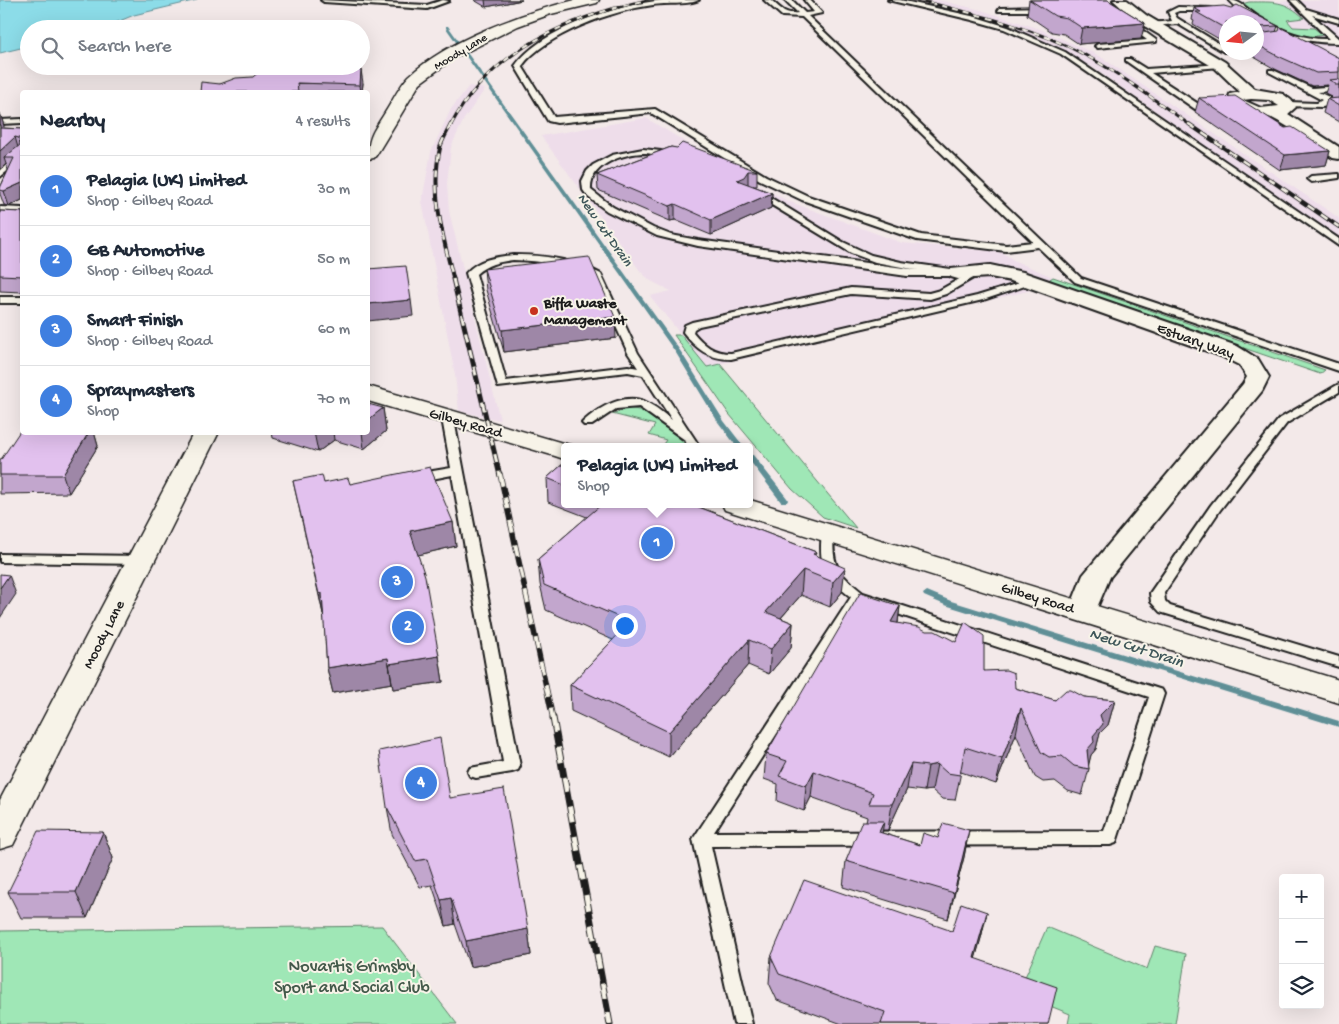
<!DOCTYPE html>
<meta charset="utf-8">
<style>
:root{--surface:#fff;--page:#f6f6f7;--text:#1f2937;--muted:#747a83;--line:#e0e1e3;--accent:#c8321e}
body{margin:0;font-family:"Gochi Hand",sans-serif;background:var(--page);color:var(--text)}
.controls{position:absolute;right:15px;bottom:15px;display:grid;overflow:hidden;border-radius:5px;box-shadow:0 5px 20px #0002}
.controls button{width:45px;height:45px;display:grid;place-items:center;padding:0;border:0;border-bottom:1px solid var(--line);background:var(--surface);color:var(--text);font:25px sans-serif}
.compass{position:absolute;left:1219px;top:15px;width:45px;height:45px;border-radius:50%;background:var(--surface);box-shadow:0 5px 20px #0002;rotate:255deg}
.you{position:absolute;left:624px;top:625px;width:18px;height:18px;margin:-12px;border:4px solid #fff;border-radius:50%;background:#1a73e8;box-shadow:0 0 0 8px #1a73e833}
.badge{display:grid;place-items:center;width:32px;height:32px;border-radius:50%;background:var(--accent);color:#fff;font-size:16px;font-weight:700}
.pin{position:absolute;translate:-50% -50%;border:2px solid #fff;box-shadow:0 1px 5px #0006}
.popup{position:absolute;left:561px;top:443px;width:192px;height:65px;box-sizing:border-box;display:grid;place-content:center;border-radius:5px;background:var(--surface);filter:drop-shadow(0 1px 4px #0005);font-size:16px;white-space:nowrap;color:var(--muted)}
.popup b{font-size:19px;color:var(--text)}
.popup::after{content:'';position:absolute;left:50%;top:100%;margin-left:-10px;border:10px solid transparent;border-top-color:var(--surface)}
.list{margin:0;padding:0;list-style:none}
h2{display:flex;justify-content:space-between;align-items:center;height:65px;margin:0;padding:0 20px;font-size:21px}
h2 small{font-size:16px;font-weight:400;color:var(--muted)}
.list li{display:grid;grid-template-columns:32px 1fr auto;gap:15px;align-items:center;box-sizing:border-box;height:70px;padding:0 20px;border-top:1px solid var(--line)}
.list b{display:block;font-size:19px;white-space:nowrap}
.list p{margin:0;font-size:16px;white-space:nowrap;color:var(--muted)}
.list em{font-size:16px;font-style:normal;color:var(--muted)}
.icon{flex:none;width:28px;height:28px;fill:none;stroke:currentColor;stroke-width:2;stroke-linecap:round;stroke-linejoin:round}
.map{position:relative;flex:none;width:1339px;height:1024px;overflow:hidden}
.search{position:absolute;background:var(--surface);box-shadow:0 5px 20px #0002;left:20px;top:20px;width:350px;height:55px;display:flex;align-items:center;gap:12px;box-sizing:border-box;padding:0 18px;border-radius:28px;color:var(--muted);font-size:19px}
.panel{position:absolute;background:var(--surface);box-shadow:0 5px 20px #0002;left:20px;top:90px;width:350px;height:345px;border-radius:5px}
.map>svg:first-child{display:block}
.built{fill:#eeddea}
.green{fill:#9fe7b6;stroke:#5e8269}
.water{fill:#8cdce8;stroke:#5f8f96}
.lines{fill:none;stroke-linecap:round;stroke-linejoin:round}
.stream{fill:#5f8f96;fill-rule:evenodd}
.lane-casing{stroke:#1c1c1c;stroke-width:4}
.street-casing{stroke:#1c1c1c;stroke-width:4}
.secondary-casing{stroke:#1c1c1c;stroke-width:3}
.lane{fill:#f7f3e8;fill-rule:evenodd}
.street{fill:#f7f3e8;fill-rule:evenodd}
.secondary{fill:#f7f3e8;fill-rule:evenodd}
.rail-far4-casing{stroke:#1c1c1c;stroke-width:3}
.rail-far3-casing{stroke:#1c1c1c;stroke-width:4}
.rail-far2-casing{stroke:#1c1c1c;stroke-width:5}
.rail-far1-casing{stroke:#1c1c1c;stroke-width:5.5}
.rail-casing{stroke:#1c1c1c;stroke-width:7}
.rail-far4{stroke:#f7f3e8;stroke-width:2;stroke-dasharray:6;stroke-linecap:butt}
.rail-far3{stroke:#f7f3e8;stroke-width:2.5;stroke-dasharray:8;stroke-linecap:butt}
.rail-far2{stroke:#f7f3e8;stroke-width:3;stroke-dasharray:9;stroke-linecap:butt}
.rail-far1{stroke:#f7f3e8;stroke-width:4;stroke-dasharray:12;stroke-linecap:butt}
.rail{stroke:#f7f3e8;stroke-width:5;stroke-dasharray:15;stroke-linecap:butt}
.wall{fill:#c2a6cd;stroke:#1c1c1c}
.shaded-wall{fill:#9e87a7;stroke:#1c1c1c}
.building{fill:#e2c1ee;stroke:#1c1c1c}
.poi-dot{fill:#c8321e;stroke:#f7f3e8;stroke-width:2}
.labels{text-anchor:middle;stroke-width:4;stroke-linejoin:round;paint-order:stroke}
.far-street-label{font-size:12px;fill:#1c1c1c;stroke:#f7f3e8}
.far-water-label{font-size:14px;font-style:italic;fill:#3e5659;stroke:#f7f3e8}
.poi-label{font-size:15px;font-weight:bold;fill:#1c1c1c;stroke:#f7f3e8;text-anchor:start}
.street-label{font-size:15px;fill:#1c1c1c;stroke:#f7f3e8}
.water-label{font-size:16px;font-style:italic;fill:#3e5659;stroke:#f7f3e8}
.near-park-label{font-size:18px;fill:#43594a;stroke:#f7f3e8}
</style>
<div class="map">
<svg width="1339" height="1024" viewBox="0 0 1339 1024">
<rect width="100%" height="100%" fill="#f3e9e9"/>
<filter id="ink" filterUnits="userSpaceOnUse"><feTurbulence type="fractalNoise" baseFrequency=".02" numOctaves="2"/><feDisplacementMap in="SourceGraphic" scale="10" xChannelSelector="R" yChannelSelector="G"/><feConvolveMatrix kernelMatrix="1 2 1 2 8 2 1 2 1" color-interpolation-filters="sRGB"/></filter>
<g filter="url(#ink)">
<path class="built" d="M906,0H938L981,10L1040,29L1098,55L1339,218V239L1095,69L1066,52L997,23Z
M1339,0V57H1317L1224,3Z
M469,86L485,89L464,119L451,147L447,184L449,211L500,420L459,411L455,375L422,201L431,152L451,109Z
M646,118L748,180L788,201L902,243L1002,252L1015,261L1053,277L1028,291L707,367L650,296L671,291L651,281L641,272L541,136Z"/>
<path class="green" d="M1249,2C1274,2 1285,0 1304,18L1287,20L1293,27L1314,28L1323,35C1295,42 1263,20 1242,4Z
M1053,277L1325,370L1320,374L1047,281Z
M674,335H681L707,367L720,364L856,528L823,517L792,489L729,414Z
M628,408L644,411L684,442L680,447H661L666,440L649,435L655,425L612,414Z
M382,926L457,1024H0V931Z
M1047,927L1147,969L1155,946L1186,954L1175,1024H1068L1070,1014L1018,993Z"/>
<path class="water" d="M0,0H197L134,15L100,29H29V46L0,53Z"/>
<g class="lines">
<path class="stream" d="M446,26H448L681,352L724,421L744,447H737L718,422L676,353L446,28Z
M750,455H753L787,498L788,500L787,502H781L750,461Z
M927,591L951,601L1339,721V727L945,605L924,596L923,594Z"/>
<defs>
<path id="lane" d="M321,0L427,5L443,0L449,1L427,9L324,2Z
M663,0H699C690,5 665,3 653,5C614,10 545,34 522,66L554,117L655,109L766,176L808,196L921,235L1006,245L1033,242L802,17L782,16L764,0H771C780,8 785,15 798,13L785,0H792L805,13L814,12L804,0H810L822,13L808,16L1081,278L1339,364V371L1075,282L1038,247L1006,251L917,240L802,200L760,180L651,113L557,123L548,121L515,66C542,28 617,5 663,0Z
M888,0H900L976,17L1008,27L1065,52L1339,239V246L1061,54L1004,29L972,20Z
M1229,0C1240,0 1249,11 1259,17C1280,30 1304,40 1329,39L1290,0H1297L1306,9L1339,19V23L1312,15L1339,39V43C1299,43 1257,30 1229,0Z
M1178,7L1212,8L1210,11H1179L1174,13L1177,18L1226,48L1228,52H1224L1178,24L1138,27L1156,40V42L1098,48L1095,46L1098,44L1147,40L1129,27V25L1172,21L1168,12Z
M1000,8L1044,7L1047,9L1044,11H998Z
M1126,59H1130L1146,69L1222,64V66L1220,67L1151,73L1200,105L1213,104L1217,106L1213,108L1195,109L1126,61Z
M1269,70H1273L1312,88L1339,86V90L1318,92L1329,97L1328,101L1339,100V104L1322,107L1285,106L1284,104L1288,102L1317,103L1322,100L1269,72Z
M22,119V123L0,124V120Z
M643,149L661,151L676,158L672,160C663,158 655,154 646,153C624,153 589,164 591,190L613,207L653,228L671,235L698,240L918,270L875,262L851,253L755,195V191L758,190L843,242L871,255L901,262L958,270L963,273L958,276H907L698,246L657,236L607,211L588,197L583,190L582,181L587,171L593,165L612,155Z
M19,153H22V159L0,177V171Z
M1339,174V178L1311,182L1307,179L1311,176Z
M0,207L22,208V214L0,213Z
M513,255C544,255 574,259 601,274L638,353L700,447H688L685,440L639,407L616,409L592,425H584L582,423L584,421C599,407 626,392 646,402C655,406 664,414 672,420L643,375L628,372L498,387L466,273C479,259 495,257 513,255ZM513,260C541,261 569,264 594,278L628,353L638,368L628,366L506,381L476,274C487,264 498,262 513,260Z
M977,269L982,272L980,274L946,294L930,299L851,294L699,326L694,329L693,332C704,345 713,353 731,353L977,296L1032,279L1037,282L983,300L731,359C709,359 696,349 683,332L685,325L692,322L851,288L929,293L940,290Z
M0,297H22V303H0Z
M1339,384V392L1287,423L1220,510L1164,593L1165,601L1170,606L1339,657V667L1160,612L1151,602L1150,593L1211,505L1279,419Z
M455,415L461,418L455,425L520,766L518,770L512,772L476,778L470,776L468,772L470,768L503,762L452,475L427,480L421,476L427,472L451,468L443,424L451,416Z
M828,529L834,533C831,566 838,573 863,593L1162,690L1164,694L1116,843L1110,845L711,846L752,1024H734L693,839L851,597C825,577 818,566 822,533ZM861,602L1149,697L1104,831L714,832Z
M0,554L142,556L149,560L142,564L0,562Z"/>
<path id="street" d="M1113,0H1127L1146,15L1225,62L1255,89L1283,94L1291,100L1296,107L1288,114L1339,147V159L1333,158C1314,145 1294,129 1274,119C1259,111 1239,118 1227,102L1230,94L1240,92L1215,68L1136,21ZM1251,99L1269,100L1279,106L1261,108L1243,100Z
M990,265L1023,272L1237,346L1258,359L1269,377L1262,391L1110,577L1093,617L1083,620L1073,617L1069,610L1083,575L1243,384L1247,377L1239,365L1221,356L1011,281L990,277L958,279L951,277L948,273L951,269Z"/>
<path id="secondary" d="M575,0H599L597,3L551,14L518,26L454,58L420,83L377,154L374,158L368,159C368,135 374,131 386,111C393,100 400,85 409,76C450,39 522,13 575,0Z
M368,386L573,446L574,447H564V459L555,456L368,401Z
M194,432H219L13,845L0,849V800Z
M750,500L1339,680V703L725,510L722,504H750Z"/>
</defs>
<use href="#lane" class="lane-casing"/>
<use href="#street" class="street-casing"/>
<use href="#secondary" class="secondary-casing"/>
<use href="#lane" class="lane"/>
<use href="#street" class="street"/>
<use href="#secondary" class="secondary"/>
<defs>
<path id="rail-far4" d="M918,0C975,14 1033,27 1085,55C1122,75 1156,101 1190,125
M451,125C490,50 570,17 647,0"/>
<path id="rail-far3" d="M451,124C448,131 442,140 440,148C430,192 443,238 454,281
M1189,124L1339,227"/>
<path id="rail-far2" d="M453,279L500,476"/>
<path id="rail-far1" d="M500,474L553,719"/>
<path id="rail" d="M553,718L610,1024"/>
</defs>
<use href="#rail-far4" class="rail-far4-casing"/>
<use href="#rail-far3" class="rail-far3-casing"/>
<use href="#rail-far2" class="rail-far2-casing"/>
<use href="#rail-far1" class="rail-far1-casing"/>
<use href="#rail" class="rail-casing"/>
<use href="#rail-far4" class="rail-far4"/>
<use href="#rail-far3" class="rail-far3"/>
<use href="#rail-far2" class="rail-far2"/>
<use href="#rail-far1" class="rail-far1"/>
<use href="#rail" class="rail"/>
</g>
<path class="wall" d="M474,0H522L486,7Z
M1029,0H1108L1145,23L1141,39L1079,44L1064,34L1052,32L1027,15Z
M1194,8L1278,26L1276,32L1339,58V122L1323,113L1327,99H1330L1331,96L1325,93L1328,85L1312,86L1275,69L1245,52H1256V22H1226V43L1193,24L1194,21L1192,20Z
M363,83L362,92H200L220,84Z
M1199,98L1285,128L1330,151L1326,165L1280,170L1195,112Z
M0,113L4,126L3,128L22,129V200L9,206L4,205L0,194V188L8,170L6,164L0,170Z
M671,147L757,171V186H753L772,193L771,208L711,235L675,220L670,221L598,190L597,175Z
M0,211L22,212V292L0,291Z
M484,269L616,338L504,352L486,290Z
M383,408L386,431L364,449L334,440L318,452L273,438L272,432H368Z
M22,432H94L98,446L69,493L0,494V461Z
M564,463V504H691L816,552L815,555L842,592L830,607L801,595L781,618L793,623L791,648L769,674L748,665L669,757L571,711L570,685L613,640L546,610L540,584L538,559L587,517L548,502L547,478Z
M293,481L324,483L350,484L453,522L456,546L418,555L439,656L443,682L393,689L392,683L333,693L327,668L324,618Z
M900,606L898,623L1015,688L1055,700L1084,697L1115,700L1108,725L1100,733L1096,749L1091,755L1088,765L1089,769L1082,795L1068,791L1055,781L1043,782L1035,777L1016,734L996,784L961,772L955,800L942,799L932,790L924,791L907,789L888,830H882V833L920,845L938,838L969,830L964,857L948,919L843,887L846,861L866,821L867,817L811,797L804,811L777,801L778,784L764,779L766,754Z
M450,798L528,929L531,955L470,967L455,924L446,926L432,885L420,887L392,834L387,807Z
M103,832L113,858L87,918H21L8,892Z
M987,912L981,938L975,959L1048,1024H842L777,1000L769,983L771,957L952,931Z"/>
<path class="shaded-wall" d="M485,0H522L486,7Z
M1145,23L1141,39L1079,44L1082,28Z
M361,70L363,83L362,92H361L360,85Z
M0,113L4,126L1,142L0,139Z
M15,137L19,151L4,158L6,164L0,170V151Z
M1330,151L1326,165L1280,170L1285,155Z
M748,171V186L737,180Z
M22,183V200L9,206L4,191Z
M772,193L771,208L711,235V220Z
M675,204V220L670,221V206Z
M411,300L413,316L368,321V304Z
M615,317L616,338L504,352L502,330Z
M383,408L386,431L364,449L362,432H368V420Z
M89,432H94L98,446L69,493L63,475Z
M314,432H333L334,440L318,452Z
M453,522L456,546L414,556L410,531Z
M845,568L842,592L830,607L833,582Z
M803,570L801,595L764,637L766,612Z
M9,575L16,594L0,618V588Z
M322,593L324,619L319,594Z
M900,606L897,630L891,622Z
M793,623L791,648L769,674L771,649Z
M749,640L748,665L669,757V732Z
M439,656L443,682L393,689L389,664Z
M388,658L392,683L333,693L327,668Z
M1115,700L1108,725L1100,733L1096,749L1091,755L1088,768L1087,750L1100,715Z
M1021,708L1016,734L996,784L1002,759Z
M911,764L907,789L888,830L892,804Z
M937,764L932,790L924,791L928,766Z
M814,771L811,797L804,811L806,786Z
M884,821L880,847L879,832Z
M969,830L964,857L948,919L954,893Z
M103,832L113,858L87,918L76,892Z
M451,898L455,924L446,926L441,900Z
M987,912L981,938L968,984L974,958Z
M528,929L531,955L470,967L466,941Z"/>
<path class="building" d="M1030,0H1108L1145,23L1082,28L1067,18L1055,16Z
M1237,5L1278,26L1259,27L1258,34L1279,31L1280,27L1339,58V72L1316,73L1278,56L1256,44V22H1226V29L1196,12H1201L1194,8L1224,6L1231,8Z
M271,66H320L361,70L360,85L297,83L298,92H200L201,82L220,84L236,78L253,77L262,69Z
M1339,79V85H1335V83L1329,80Z
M1235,96L1285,128L1292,127L1330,151L1285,155L1199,98Z
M1339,98V106L1327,99Z
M0,128L22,129V183L4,191L0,190V188L14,158H4L20,145L19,138L15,137L0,151Z
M682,143L757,171H748L744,177L737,180L772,193L711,220L675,204L670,206L597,175L671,147L677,148Z
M0,211L22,212V276L0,275Z
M589,257L615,317L502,330L484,269Z
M406,266L411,300L368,304V269Z
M368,404L383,408L368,420Z
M22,428V432H89L63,475H0V461Z
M564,463V485L547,478Z
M430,467L453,522L410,531L425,576L439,656L389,664L388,658L327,668L322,593L319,594L293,481L322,475L324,483L348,478L350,484Z
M602,504H691L816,552L813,554L845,568L833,582L803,570L766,612L793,623L771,649L749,640L669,732L570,685L630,622L544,585L538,559Z
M0,574L9,575L0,588Z
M860,593L900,606L891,622L919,627L926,631H935L956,642L965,622L984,636V671L1006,670L1014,673L1015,688L1055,700L1066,690H1071L1084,697L1115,700L1100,715L1103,724L1093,736L1094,742L1087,750L1089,769L1074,766L1062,756L1049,757L1041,752L1021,708L1002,759L965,747L960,775L947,773L937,764L928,766L911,764L892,804H869L873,793L814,771L806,786L779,776L787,761L766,754Z
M440,738L450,798L504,789L528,929L466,941L451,898L441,900L427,859L415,861L387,807L379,751Z
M862,821H884L879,832L920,845L923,833L938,838L943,823L969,830L954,893L846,861Z
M38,831L103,832L76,892H8Z
M804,880L952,931L961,903L987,912L974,958L1057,987L1048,1024H881L885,1012L779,974L771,957Z"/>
</g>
<circle class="poi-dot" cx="534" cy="311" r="5"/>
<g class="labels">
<g class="far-street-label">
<text transform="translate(460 51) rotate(-31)" y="4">Moody Lane</text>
</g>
<g class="far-water-label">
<text transform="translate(606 229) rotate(55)" y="5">New Cut Drain</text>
</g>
<g class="poi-label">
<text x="544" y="307">Biffa Waste<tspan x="544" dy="17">Management</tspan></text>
</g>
<g class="street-label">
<text transform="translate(1196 340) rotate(20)" y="5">Estuary Way</text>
<text transform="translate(466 422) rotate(16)" y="5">Gilbey Road</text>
<text transform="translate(1038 597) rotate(17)" y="5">Gilbey Road</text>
<text transform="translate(103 634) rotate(-63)" y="5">Moody Lane</text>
</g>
<g class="water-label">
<text transform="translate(1137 646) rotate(18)" y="6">New Cut Drain</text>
</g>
<g class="near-park-label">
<text x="352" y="971">Novartis Grimsby<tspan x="352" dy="21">Sport and Social Club</tspan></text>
</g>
</g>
</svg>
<div class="controls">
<button>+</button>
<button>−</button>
<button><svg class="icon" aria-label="layers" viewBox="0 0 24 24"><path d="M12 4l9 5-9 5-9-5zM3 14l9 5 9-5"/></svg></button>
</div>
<svg class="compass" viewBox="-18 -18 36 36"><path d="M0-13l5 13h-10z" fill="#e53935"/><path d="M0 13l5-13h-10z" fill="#747a83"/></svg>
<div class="you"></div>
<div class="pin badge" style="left:657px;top:543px;background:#3f7fe0">1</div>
<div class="popup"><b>Pelagia (UK) Limited</b>Shop</div>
<div class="pin badge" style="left:408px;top:627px;background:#3f7fe0">2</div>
<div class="pin badge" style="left:397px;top:582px;background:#3f7fe0">3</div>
<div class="pin badge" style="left:421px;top:783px;background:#3f7fe0">4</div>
<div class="search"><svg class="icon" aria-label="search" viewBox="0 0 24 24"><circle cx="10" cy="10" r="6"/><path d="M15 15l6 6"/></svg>Search here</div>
<section class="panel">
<h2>Nearby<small>4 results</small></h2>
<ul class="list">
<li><span class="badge" style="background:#3f7fe0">1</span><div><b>Pelagia (UK) Limited</b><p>Shop · Gilbey Road</p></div><em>30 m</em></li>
<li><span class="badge" style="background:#3f7fe0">2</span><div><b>GB Automotive</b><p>Shop · Gilbey Road</p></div><em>50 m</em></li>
<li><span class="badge" style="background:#3f7fe0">3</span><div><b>Smart Finish</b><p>Shop · Gilbey Road</p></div><em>60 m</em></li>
<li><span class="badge" style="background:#3f7fe0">4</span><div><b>Spraymasters</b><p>Shop</p></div><em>70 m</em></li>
</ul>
</section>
</div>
